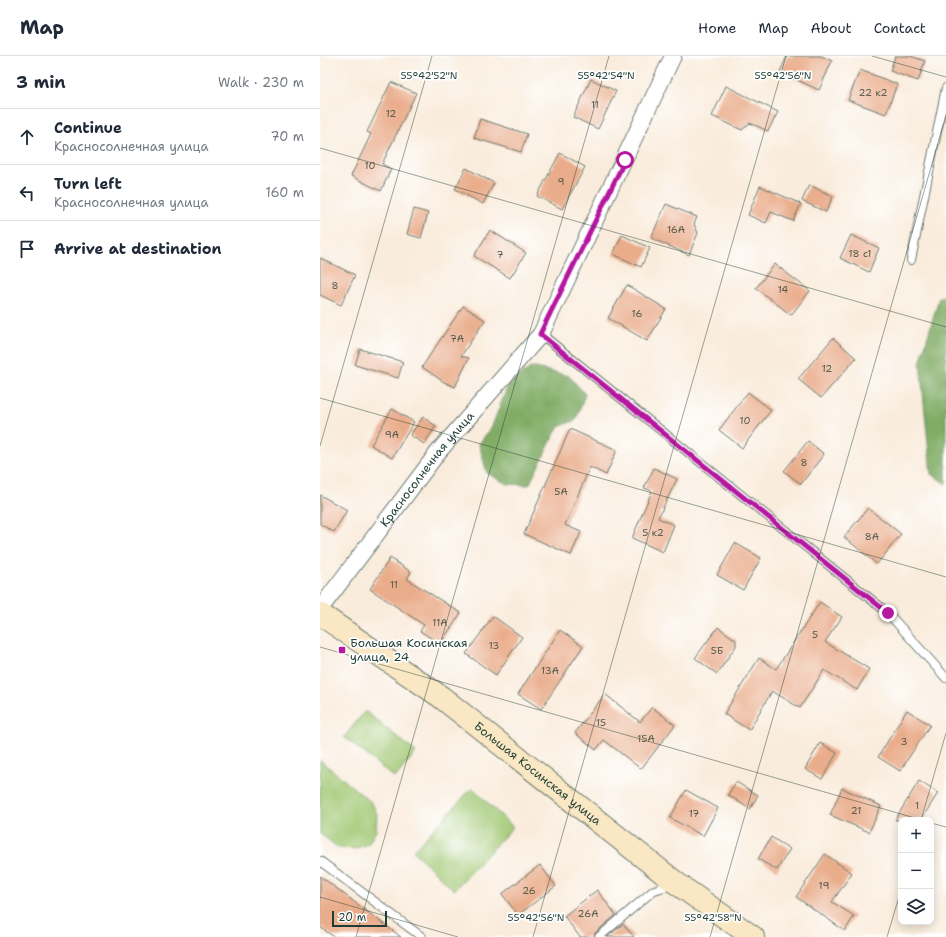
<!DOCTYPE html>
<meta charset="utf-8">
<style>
:root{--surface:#fff;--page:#f2f2f3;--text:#1f2937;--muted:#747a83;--line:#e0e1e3}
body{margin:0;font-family:"Shantell Sans",sans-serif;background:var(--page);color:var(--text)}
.controls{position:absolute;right:12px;bottom:12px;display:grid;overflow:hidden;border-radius:8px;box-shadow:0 2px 10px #0003}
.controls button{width:36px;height:36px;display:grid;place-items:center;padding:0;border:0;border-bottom:1px solid var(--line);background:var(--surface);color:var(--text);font:20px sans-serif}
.scale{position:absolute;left:12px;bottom:10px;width:55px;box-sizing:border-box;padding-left:4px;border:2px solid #1f3d34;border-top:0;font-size:11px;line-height:14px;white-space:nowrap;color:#1f3d34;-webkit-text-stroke:3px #fff;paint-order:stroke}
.stop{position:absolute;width:12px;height:12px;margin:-9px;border:3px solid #b5179e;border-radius:50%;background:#fff}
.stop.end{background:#b5179e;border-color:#fff;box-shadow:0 1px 4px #0008}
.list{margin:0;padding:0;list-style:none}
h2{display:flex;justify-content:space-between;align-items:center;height:52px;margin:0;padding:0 16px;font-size:17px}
h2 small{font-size:13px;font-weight:400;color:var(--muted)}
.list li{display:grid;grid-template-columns:26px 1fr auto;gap:12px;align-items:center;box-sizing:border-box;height:56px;padding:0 16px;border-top:1px solid var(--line)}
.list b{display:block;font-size:15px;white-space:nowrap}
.list p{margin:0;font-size:13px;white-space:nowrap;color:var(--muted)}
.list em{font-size:13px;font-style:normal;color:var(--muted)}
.icon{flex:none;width:22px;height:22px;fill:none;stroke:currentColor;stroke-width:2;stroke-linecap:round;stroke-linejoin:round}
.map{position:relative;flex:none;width:626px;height:881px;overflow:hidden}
header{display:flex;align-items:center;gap:24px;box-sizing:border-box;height:56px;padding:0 20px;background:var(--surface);border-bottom:1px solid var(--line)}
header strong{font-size:19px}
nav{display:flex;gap:22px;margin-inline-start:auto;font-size:14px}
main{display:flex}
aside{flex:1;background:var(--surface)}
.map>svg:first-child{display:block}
.green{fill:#a1c873;stroke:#608254}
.forest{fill:#80ac65;stroke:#50744c}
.building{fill:#eaad8c}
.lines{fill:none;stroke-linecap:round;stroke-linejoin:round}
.lane-casing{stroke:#6b7a6f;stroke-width:10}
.street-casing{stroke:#6b7a6f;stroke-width:18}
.secondary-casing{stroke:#6b7a6f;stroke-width:24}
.lane{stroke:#fff;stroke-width:8}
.street{stroke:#fff;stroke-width:16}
.secondary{stroke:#fae7c3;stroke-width:22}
.route{stroke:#b5179e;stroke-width:5}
.ticks{fill:none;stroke:#1f3d34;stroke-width:1;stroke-opacity:0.45}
.poi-dot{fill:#b5179e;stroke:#fff;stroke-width:1.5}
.labels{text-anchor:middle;stroke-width:3.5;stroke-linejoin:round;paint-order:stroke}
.number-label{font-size:10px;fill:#52594a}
.street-label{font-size:12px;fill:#1f3d34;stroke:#fff}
.poi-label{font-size:12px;fill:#1f3d34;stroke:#fff;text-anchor:start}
.ticks-label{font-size:10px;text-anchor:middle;fill:#1f3d34;stroke:#fff;stroke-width:3.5;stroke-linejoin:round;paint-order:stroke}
</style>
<header>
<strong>Map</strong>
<nav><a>Home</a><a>Map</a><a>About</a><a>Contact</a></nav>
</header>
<main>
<aside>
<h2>3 min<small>Walk · 230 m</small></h2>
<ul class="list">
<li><svg class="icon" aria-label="ahead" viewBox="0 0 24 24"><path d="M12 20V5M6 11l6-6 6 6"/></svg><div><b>Continue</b><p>Красносолнечная улица</p></div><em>70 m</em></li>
<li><svg class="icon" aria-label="left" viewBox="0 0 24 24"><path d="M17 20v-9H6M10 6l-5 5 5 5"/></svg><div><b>Turn left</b><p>Красносолнечная улица</p></div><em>160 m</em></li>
<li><svg class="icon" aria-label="arrive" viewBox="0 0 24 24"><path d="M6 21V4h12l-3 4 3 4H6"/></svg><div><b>Arrive at destination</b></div></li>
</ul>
</aside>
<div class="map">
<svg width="626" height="881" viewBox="0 0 626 881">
<rect width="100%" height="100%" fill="#fff"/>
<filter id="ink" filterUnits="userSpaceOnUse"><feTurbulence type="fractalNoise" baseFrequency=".025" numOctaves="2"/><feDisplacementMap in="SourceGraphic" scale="8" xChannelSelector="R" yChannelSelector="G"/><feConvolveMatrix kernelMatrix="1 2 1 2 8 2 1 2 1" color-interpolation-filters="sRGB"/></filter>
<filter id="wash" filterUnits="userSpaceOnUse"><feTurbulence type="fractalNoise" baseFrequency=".012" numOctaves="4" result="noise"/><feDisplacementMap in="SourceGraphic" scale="16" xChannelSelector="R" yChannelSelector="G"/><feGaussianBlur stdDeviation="0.9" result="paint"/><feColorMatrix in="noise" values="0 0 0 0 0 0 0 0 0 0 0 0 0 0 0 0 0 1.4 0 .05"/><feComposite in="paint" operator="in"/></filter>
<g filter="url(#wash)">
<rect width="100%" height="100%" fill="#f9ecdc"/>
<path class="green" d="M45,655L96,696L75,722L24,681Z
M0,704L52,747L57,758L56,775L48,788L35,793L19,792L0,778Z
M152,732L193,771L134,834L93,795Z"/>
<path class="forest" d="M626,239V428L611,418L600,307L619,242Z
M212,311L249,320L265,338L256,364L238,371L209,429L187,428L167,417L159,388L172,370L189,327Z"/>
<g id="blocks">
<path class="building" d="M467,0H501L512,5L499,34L460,16Z
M575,0H590L605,5L598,25L570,15Z
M540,14L577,28L566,58L528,44Z
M271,23L296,35L278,73L253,61Z
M71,26L96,37L62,108L71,113L61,135L31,120L51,78L47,76Z
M406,30L458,56L448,75L430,67L422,74L392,60Z
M160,63L207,78L201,96L154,82Z
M240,97L265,111L242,153L217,140Z
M146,112L174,127L163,148L135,133Z
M489,129L513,140L506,156L482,145Z
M440,130L481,148L473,165L451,156L446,167L428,159Z
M346,148L377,161L374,168L378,177L369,199L331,182Z
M94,153L108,157L101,182L87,178Z
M170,174L206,197L190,222L154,200Z
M302,179L330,192L321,211L293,198Z
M531,179L559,192L549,216L520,202Z
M0,202L35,219L21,249L0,239Z
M455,208L490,235L471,259L436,232Z
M307,229L346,253L327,285L288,262Z
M143,250L165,264L141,300L149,302L135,331L124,326L102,311Z
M513,282L536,302L501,342L478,323Z
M40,293L83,306L78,322L35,309Z
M428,336L451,354L422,392L399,374Z
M72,353L94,366L72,402L51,389Z
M103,361L116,370L104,388L90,379Z
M250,373L297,394L286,419L270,411L245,469L261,476L251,499L204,478Z
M488,385L504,398L481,428L464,415Z
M334,412L357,423L338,462L354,469L343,496L312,482L332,435L324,432Z
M0,439L27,454L14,476L0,468Z
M548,452L581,478L557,508L524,481Z
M415,487L441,502L423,534L397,519Z
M70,502L91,516L87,523L141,557L120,588L100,575L104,569L50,533Z
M500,546L522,561L505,586L549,613L537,634L504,614L480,652L452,635L429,674L404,658L439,602L456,613Z
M173,560L202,581L176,619L146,598Z
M398,571L416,584V590L397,618L375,602Z
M240,574L263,590L221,653L198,638Z
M285,638L320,666L332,651L355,669L321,713L284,684L276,694L255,677Z
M587,654L610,669L580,715L558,701Z
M500,687L517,697L502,723L485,713Z
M599,725L618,737L601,764H575Z
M416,726L438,739L430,753L408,739Z
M522,732L561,750L549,776L510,759Z
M366,734L398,752L383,780L350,762Z
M451,781L470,793L457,814L438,803Z
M505,798L532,817L512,846L534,860L525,875L476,841Z
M220,809L236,830L198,859L182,838Z
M0,820L81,881H14L0,871Z
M277,834L296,859L275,877L274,881H260L244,860Z
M303,868L314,881H287Z"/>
</g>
</g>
<g filter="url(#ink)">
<use href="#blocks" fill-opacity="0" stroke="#6b7a6f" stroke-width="1"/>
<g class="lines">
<defs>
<path id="lane" d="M591,204L626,32
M221,278L568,557L626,622
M0,805L102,881
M279,881L334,834L352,829"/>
<g id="street">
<path id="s1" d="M0,553L119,395L221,278L353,0"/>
</g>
<g id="secondary">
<path id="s2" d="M0,558L121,641L356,827L433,881"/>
</g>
</defs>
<use href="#lane" class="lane-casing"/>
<use href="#street" class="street-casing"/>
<use href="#secondary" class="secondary-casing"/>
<use href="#lane" class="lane"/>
<use href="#street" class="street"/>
<use href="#secondary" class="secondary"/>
</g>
</g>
<g class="lines" filter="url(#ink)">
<path class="route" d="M305,104L220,278L568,557"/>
</g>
<path class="ticks" d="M552,0L626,21M0,92L626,271M0,342L626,521M0,390L112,0M0,591L602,764M601,764L626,677M611,767L626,771M0,841L138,881M36,881L289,0M213,881L466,0M390,881L626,59M567,881L581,834"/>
<rect class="poi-dot" x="18" y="590" width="8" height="8" rx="2"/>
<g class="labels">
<g class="number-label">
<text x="553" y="40">22 к2</text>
<text x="275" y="52">11</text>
<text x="71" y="61">12</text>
<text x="50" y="113">10</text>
<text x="241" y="129">9</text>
<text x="356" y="177">16А</text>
<text x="540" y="201">18 с1</text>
<text x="180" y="202">7</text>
<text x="15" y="233">8</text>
<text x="463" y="237">14</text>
<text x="317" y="261">16</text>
<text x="137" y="286">7А</text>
<text x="507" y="316">12</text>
<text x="425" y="368">10</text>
<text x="72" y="382">9А</text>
<text x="484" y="410">8</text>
<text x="241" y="439">5А</text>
<text x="333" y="480">5 к2</text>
<text x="552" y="484">8А</text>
<text x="74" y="532">11</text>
<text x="120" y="570">11А</text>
<text x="495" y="582">5</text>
<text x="174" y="593">13</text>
<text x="397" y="598">5Б</text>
<text x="230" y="618">13А</text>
<text x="281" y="670">15</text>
<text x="326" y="686">15А</text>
<text x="584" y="689">3</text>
<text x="597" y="753">1</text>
<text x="536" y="758">21</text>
<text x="374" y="761">17</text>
<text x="504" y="833">19</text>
<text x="209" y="838">26</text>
<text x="268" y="861">26А</text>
</g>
<g class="street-label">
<text dy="4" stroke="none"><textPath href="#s1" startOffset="176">Красносолнечная улица</textPath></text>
<text dy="4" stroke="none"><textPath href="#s2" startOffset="270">Большая Косинская улица</textPath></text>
</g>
<g class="poi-label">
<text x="30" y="591">Большая Косинская<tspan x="30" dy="14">улица, 24</tspan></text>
</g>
</g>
<g class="ticks-label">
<text x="109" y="23">55°42'52"N</text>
<text x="286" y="23">55°42'54"N</text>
<text x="463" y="23">55°42'56"N</text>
<text x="216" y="865">55°42'56"N</text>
<text x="393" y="865">55°42'58"N</text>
</g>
</svg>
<div class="controls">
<button>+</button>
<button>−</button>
<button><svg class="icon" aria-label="layers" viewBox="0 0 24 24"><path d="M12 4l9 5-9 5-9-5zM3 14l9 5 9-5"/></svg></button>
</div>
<div class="scale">20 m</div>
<div class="stop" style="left:305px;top:104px"></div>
<div class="stop end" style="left:568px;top:557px"></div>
</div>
</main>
